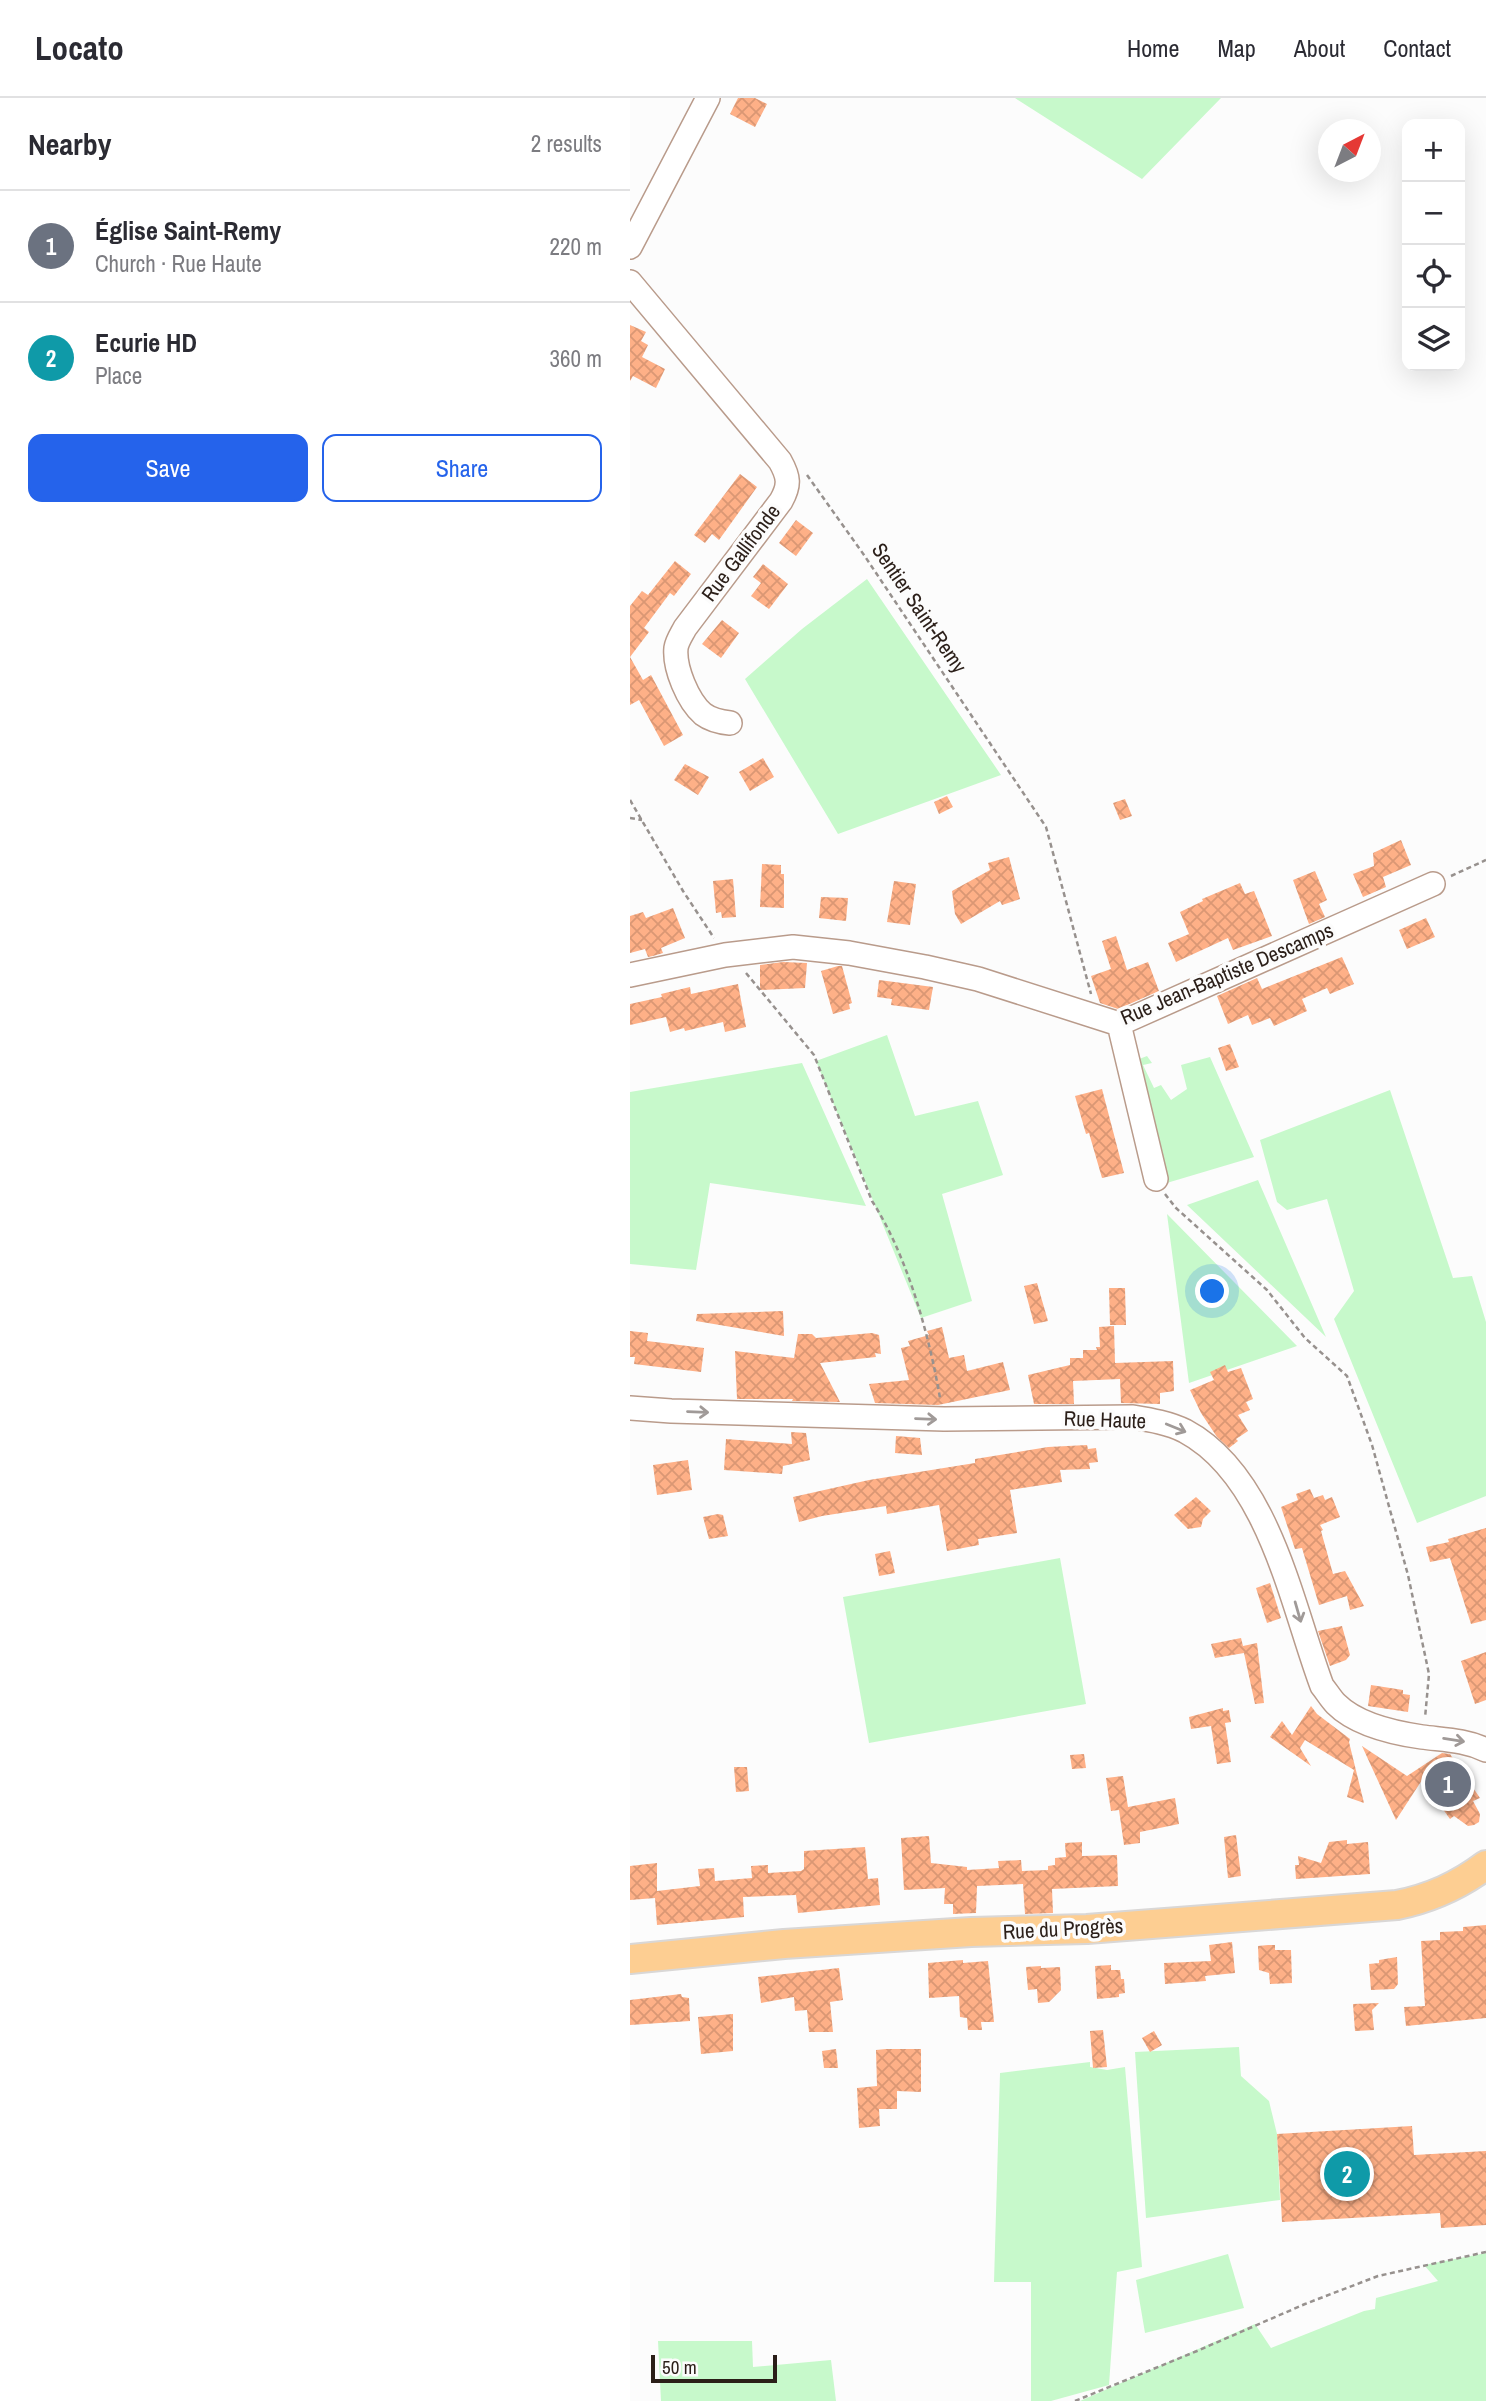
<!DOCTYPE html>
<meta charset="utf-8">
<style>
:root{--surface:#fff;--page:#f2f2f3;--text:#2b2b33;--muted:#7c7c81;--line:#e1e1e2;--accent:#2563eb}
body{margin:0;font-family:"Archivo Narrow",sans-serif;background:var(--page);color:var(--text)}
.controls{position:absolute;right:21px;top:21px;display:grid;overflow:hidden;border-radius:14px;box-shadow:0 7px 28px #0002}
.controls button{width:63px;height:63px;display:grid;place-items:center;padding:0;border:0;border-bottom:2px solid var(--line);background:var(--surface);color:var(--text);font:35px sans-serif}
.compass{position:absolute;left:688px;top:21px;width:63px;height:63px;border-radius:50%;background:var(--surface);box-shadow:0 7px 28px #0002;rotate:42deg}
.scale{position:absolute;left:21px;bottom:18px;width:126px;box-sizing:border-box;padding-left:7px;border:4px solid #2b1f19;border-top:0;font-size:19px;line-height:24px;white-space:nowrap;color:#2b1f19;-webkit-text-stroke:5px #fcfcfc;paint-order:stroke}
.you{position:absolute;left:583px;top:1194px;width:24px;height:24px;margin:-18px;border:5px solid #fff;border-radius:50%;background:#1a73e8;box-shadow:0 0 0 10px #1a73e833}
.badge{display:grid;place-items:center;width:46px;height:46px;border-radius:50%;background:var(--accent);color:#fff;font-size:23px;font-weight:700}
.pin{position:absolute;translate:-50% -50%;border:4px solid #fff;box-shadow:0 2px 7px #0006}
.list{margin:0;padding:0;list-style:none}
h2{display:flex;justify-content:space-between;align-items:center;height:91px;margin:0;padding:0 28px;font-size:30px}
h2 small{font-size:23px;font-weight:400;color:var(--muted)}
.list li{display:grid;grid-template-columns:46px 1fr auto;gap:21px;align-items:center;box-sizing:border-box;height:112px;padding:0 28px;border-top:2px solid var(--line)}
.list b{display:block;font-size:26px;white-space:nowrap}
.list p{margin:0;font-size:23px;white-space:nowrap;color:var(--muted)}
.list em{font-size:23px;font-style:normal;color:var(--muted)}
.actions{display:flex;gap:14px;padding:21px 28px}
.actions a{flex:1;padding:16px 0;border:2px solid var(--accent);border-radius:14px;text-align:center;font-size:24px;color:var(--accent)}
.actions .main{background:var(--accent);color:#fff}
.icon{flex:none;width:38px;height:38px;fill:none;stroke:currentColor;stroke-width:2;stroke-linecap:round;stroke-linejoin:round}
.map{position:relative;flex:none;width:856px;height:2303px;overflow:hidden}
header{display:flex;align-items:center;gap:42px;box-sizing:border-box;height:98px;padding:0 35px;background:var(--surface);border-bottom:2px solid var(--line)}
header strong{font-size:33px}
nav{display:flex;gap:38px;margin-inline-start:auto;font-size:24px}
main{display:flex}
aside{flex:1;background:var(--surface)}
.map>svg:first-child{display:block}
.grass{fill:#c7f9cb}
.building{fill:url(#building-cross-hatch)}
.lines{fill:none;stroke-linecap:round;stroke-linejoin:round}
.minor-casing{stroke:#b99b8b;stroke-width:26}
.major-casing{stroke:#d9d7d6;stroke-width:32}
.path{stroke:#97918e;stroke-width:2.5;stroke-dasharray:5 3.5;stroke-linecap:butt}
.minor{stroke:#fff;stroke-width:23}
.major{stroke:#fdce92;stroke-width:28}
.oneway{stroke:#a09a98}
.labels{text-anchor:middle;stroke-width:7;stroke-linejoin:round;paint-order:stroke}
.street-label{font-size:21px;fill:#2b1f19;stroke:#fcfcfc}
</style>
<header>
<strong>Locato</strong>
<nav><a>Home</a><a>Map</a><a>About</a><a>Contact</a></nav>
</header>
<main>
<aside>
<h2>Nearby<small>2 results</small></h2>
<ul class="list">
<li><span class="badge" style="background:#6b7280">1</span><div><b>Église Saint-Remy</b><p>Church · Rue Haute</p></div><em>220 m</em></li>
<li><span class="badge" style="background:#0f9aa8">2</span><div><b>Ecurie HD</b><p>Place</p></div><em>360 m</em></li>
</ul>
<div class="actions"><a class="main">Save</a><a>Share</a></div>
</aside>
<div class="map">
<svg width="856" height="2303" viewBox="0 0 856 2303">
<defs>
<pattern id="building-cross-hatch" width="8" height="8" patternUnits="userSpaceOnUse" patternTransform="scale(1.75)"><rect width="8" height="8" fill="#feb087"/><path d="M0 0l8 8M0 8l8-8" fill="none" stroke="#da9774"/></pattern>
</defs>
<rect width="100%" height="100%" fill="#fcfcfc"/>
<path class="grass" d="M385,0H591L512,81Z
M237,481L371,677L208,736L115,581L172,531Z
M257,937L285,1018L348,1003L373,1077L312,1096L342,1203L291,1220L186,963Z
M517,958L522,965L513,967L524,990L531,987L541,1002L557,991L551,967L580,959L624,1059L530,1087L499,965Z
M172,965L236,1108L80,1085L66,1172L0,1166V994Z
M760,992L823,1180L842,1178L856,1224V1398L787,1425L704,1221L724,1193L697,1101L657,1112L647,1104L630,1042Z
M628,1082L696,1239L557,1107Z
M537,1116L667,1248L559,1285Z
M430,1460L456,1606L239,1645L213,1499Z
M609,1949L611,1978L639,2003L647,2036L650,2102L516,2120L505,1954Z
M460,1964V1969L477,1972L495,1969L512,2169L487,2174L479,2287L421,2303H401V2184H364L370,1975Z
M856,2155V2303H450L625,2226L641,2250L734,2213L745,2211L746,2200L808,2183L794,2167Z
M598,2156L614,2210L515,2235L506,2182Z
M28,2243H122L123,2269L201,2262L206,2303H31Z"/>
<path class="building" d="M108,0H125L137,6L125,29L100,16Z
M0,227L16,234L11,243L18,247L12,259L35,271L26,290L3,278L0,283Z
M110,376L127,389L89,442L82,436L75,445L64,437Z
M166,422L183,435L166,458L149,445Z
M45,463L61,476L44,498L40,495L14,530L19,534L0,559L13,582L21,577L53,637L34,648L9,602L0,607V508L12,493L18,497Z
M133,466L158,486L139,511L121,498L131,485L123,479Z
M92,522L109,535L91,560L72,546Z
M133,660L144,679L120,693L109,674Z
M55,666L79,679L68,697L44,682Z
M317,698L323,709L309,716L304,704Z
M495,701L502,718L490,722L483,705Z
M771,742L781,767L753,779L756,789L733,799L723,776L744,768L743,755Z
M379,759L390,801L372,807L370,803L331,826L325,816L322,793L360,772L358,765Z
M132,766L151,767V776H154V810L130,809Z
M685,773L697,802L689,806L695,819L679,826L663,782Z
M103,781L106,819L92,820L91,814L86,815L83,783Z
M264,783L286,786L280,827L257,824Z
M610,785L615,796L624,793L642,838L603,852L598,840L546,864L538,845L559,836L550,814L573,803L572,801Z
M191,799L218,800L216,823L189,820Z
M43,810L55,840L31,850L33,855L23,858L18,859L15,851L0,855V818L13,814L16,820Z
M796,820L805,839L777,851L769,832Z
M486,838L497,872L518,864L529,893L488,911L470,905L461,878L481,871L472,843Z
M712,859L724,886L700,896L697,890L672,901L677,913L644,928L640,920L622,927L618,917L598,926L587,898L627,880L632,891Z
M153,864L177,865L175,890L130,892V867Z
M208,868H212L222,905L219,906L220,911L203,916L191,873Z
M249,882L303,889L299,912L261,907L262,901L247,899Z
M108,886L116,929L95,934L93,924L55,933L54,930L40,934L36,919L0,927V906L32,899L31,896L60,889L61,896Z
M600,946L609,969L596,973L588,950Z
M472,991L494,1075L472,1080L459,1035L456,1036L445,998Z
M407,1185L418,1223L404,1226L394,1188Z
M479,1190H495L496,1227H480Z
M153,1213L154,1238L66,1223L67,1216Z
M484,1228L485,1265L543,1263L544,1293L530,1295V1306L491,1305L490,1281L443,1283L444,1306H404L398,1277L440,1267V1260H453V1252H467L466,1249H470L469,1229Z
M312,1229L319,1260L334,1257L337,1273L373,1264L380,1292L308,1307L245,1305L239,1286L279,1282L271,1250L280,1248L278,1243L299,1237L297,1233Z
M0,1233L18,1235L17,1243L74,1250L71,1274L4,1266L5,1259H0Z
M242,1235L249,1237L251,1256L245,1255L246,1259L190,1265L210,1304L162,1303L163,1301H107L105,1253L164,1260L168,1236H182L186,1240Z
M595,1267L598,1274L611,1270L623,1301L616,1304L620,1312L608,1317L618,1333L606,1341L608,1343L599,1350L587,1339L571,1315L560,1292L584,1282L580,1274Z
M161,1334L176,1335L180,1362L153,1368L152,1376L94,1372L96,1341L162,1346Z
M266,1338L290,1340L292,1357L265,1355Z
M457,1347L458,1351L466,1350L468,1364L459,1365L460,1371L430,1372L432,1384L380,1392L387,1435L348,1441L349,1447L317,1453L309,1407L257,1416L256,1408L192,1418L169,1424L163,1399L239,1382L345,1365V1361L418,1349Z
M58,1362L62,1392L27,1397L23,1367Z
M680,1391L684,1400L693,1397L695,1402L702,1399L710,1419L690,1427L693,1432L691,1433L703,1476L715,1473L734,1508L720,1512L717,1498L689,1507L672,1450L665,1451L651,1409L668,1402L666,1396Z
M566,1399L581,1413L573,1421L571,1429L558,1431L544,1417Z
M88,1416L93,1417L98,1438L79,1441L73,1419Z
M856,1430V1522L841,1526L820,1460L800,1464L796,1449L819,1444L818,1441Z
M260,1453L265,1475L249,1478L245,1456Z
M640,1485L651,1520L637,1525L626,1490Z
M712,1528L720,1557L716,1562L700,1568L688,1533Z
M611,1540L613,1548L627,1545L634,1605L625,1606L614,1555L585,1560L581,1546Z
M856,1554V1602L845,1606L831,1563Z
M741,1587L773,1592V1596L780,1597L778,1614L738,1608Z
M681,1608L687,1616L720,1641L719,1644L734,1705L717,1699L724,1672L675,1642L670,1650L681,1668L640,1639L652,1623L662,1637Z
M593,1610V1613L599,1612L601,1624L595,1625L601,1664L587,1666L581,1628L561,1631L559,1619Z
M732,1648L777,1678L812,1655L820,1656L850,1700L843,1703L850,1716L849,1724L844,1727L838,1728L824,1718L820,1721L792,1682L766,1722Z
M454,1656L456,1670L442,1671L440,1657Z
M104,1669H117L119,1693L106,1694Z
M493,1678L498,1709L545,1700L549,1726L510,1734V1745L494,1747L489,1712L481,1713L476,1680Z
M606,1737L611,1778L598,1780L594,1739Z
M299,1738L301,1765L337,1769V1772L369,1770L368,1763L391,1762L392,1773L418,1772V1768L425,1767V1760L436,1759L435,1745L452,1744V1758L487,1757L488,1788L422,1791L423,1815L395,1816L393,1786L347,1788L346,1815L323,1816V1806H314L315,1790L274,1792L271,1740Z
M717,1742V1746L738,1744L740,1776L666,1781L665,1767H669L668,1758L691,1765L699,1744Z
M235,1749L238,1781L248,1780L250,1807L168,1815L166,1797L113,1799L114,1819L27,1827L25,1800L0,1802V1768L27,1765V1793L70,1788L68,1771L84,1770L85,1783L122,1780L121,1768L138,1767V1775L171,1773L174,1771V1753Z
M856,1827V1920L776,1928L774,1909L795,1908L791,1843L810,1842V1834L833,1833V1829Z
M602,1844L605,1875L575,1878L576,1883L535,1886L534,1865L581,1863L579,1847Z
M638,1847H645V1852H661L662,1885L640,1886L639,1875L629,1872L628,1848Z
M767,1859L768,1886L764,1891L741,1892L739,1866L749,1865V1862Z
M333,1862V1865L358,1863L364,1924H351L352,1932H338L337,1920L330,1919L329,1898L299,1900L298,1865Z
M481,1867V1872H490L491,1881H494L495,1895L489,1896V1899L467,1901L465,1868Z
M411,1868V1870L430,1869L431,1892L419,1904L408,1905L407,1891L398,1892L396,1869Z
M209,1870L213,1902L200,1904L203,1934H179L177,1912L165,1913L164,1899L131,1905L128,1879Z
M51,1896L52,1899L59,1900L60,1923L0,1927V1902Z
M749,1905L742,1912L744,1932L725,1933L723,1906Z
M103,1916V1953L71,1956L68,1919Z
M473,1932L477,1969L463,1970L460,1933Z
M524,1933L532,1947L520,1954L512,1940Z
M206,1951L208,1970H194L192,1953Z
M256,1951H291V1994L267,1993V2011H249L250,2028L229,2030L227,1990L247,1988L246,1952Z
M782,2028L784,2057L856,2053V2127L811,2130L810,2115L652,2124L647,2036Z"/>
<g class="lines">
<defs>
<path id="minor" d="M0,149L78,0
M0,184L150,363C159,379 160,387 151,403L55,530C52,536 47,543 46,550C44,570 58,603 73,616C81,622 90,624 100,625
M0,877L95,857L163,849L219,855L295,869L348,881L489,926L803,786
M489,926L526,1081
M0,1310L41,1313L314,1321L503,1319C521,1322 539,1325 555,1333C639,1378 662,1508 692,1588C697,1594 701,1601 706,1606C726,1626 764,1635 792,1639C815,1642 835,1642 856,1652"/>
<path id="major" d="M0,1861L154,1846L341,1834L457,1831L767,1807C801,1800 828,1788 856,1767"/>
</defs>
<use href="#minor" class="minor-casing"/>
<use href="#major" class="major-casing"/>
<path class="path" d="M177,377L234,457L416,729L461,896
M0,702L53,793L84,840
M0,720L12,722
M821,778L856,762
M116,875L184,957L242,1103C277,1157 299,1236 310,1300
M535,1096L546,1110L637,1192L675,1240L717,1278L742,1347L778,1477L799,1576L795,1620
M445,2303L567,2253L675,2206L748,2178L856,2154"/>
<use href="#minor" class="minor"/>
<use href="#major" class="major"/>
</g>
<defs><path id="oneway-shaft" d="M-6 0H5M1.5-3L5.5 0L1.5 3" fill="none" stroke-width="1.6" stroke-linecap="round" stroke-linejoin="round" transform="scale(1.75)"/></defs>
<g class="oneway">
<use href="#oneway-shaft" transform="translate(68 1314) rotate(2)"/>
<use href="#oneway-shaft" transform="translate(296 1321) rotate(2)"/>
<use href="#oneway-shaft" transform="translate(546 1330) rotate(22)"/>
<use href="#oneway-shaft" transform="translate(668 1514) rotate(74)"/>
<use href="#oneway-shaft" transform="translate(824 1642) rotate(9)"/>
</g>
<g class="labels">
<g class="street-label">
<text transform="translate(111 455) rotate(-53)" y="7">Rue Gallifonde</text>
<text transform="translate(289 510) rotate(56)" y="7">Sentier Saint-Remy</text>
<text transform="translate(597 876) rotate(-23)" y="7">Rue Jean-Baptiste Descamps</text>
<text transform="translate(475 1322) rotate(2)" y="7">Rue Haute</text>
<text transform="translate(433 1831) rotate(-3)" y="7">Rue du Progrès</text>
</g>
</g>
</svg>
<div class="controls">
<button>+</button>
<button>−</button>
<button><svg class="icon" aria-label="locate" viewBox="0 0 24 24"><circle cx="12" cy="12" r="6"/><path d="M12 2v4M12 18v4M2 12h4M18 12h4"/></svg></button>
<button><svg class="icon" aria-label="layers" viewBox="0 0 24 24"><path d="M12 4l9 5-9 5-9-5zM3 14l9 5 9-5"/></svg></button>
</div>
<svg class="compass" viewBox="-18 -18 36 36"><path d="M0-13l5 13h-10z" fill="#e53935"/><path d="M0 13l5-13h-10z" fill="#7c7c81"/></svg>
<div class="scale">50 m</div>
<div class="you"></div>
<div class="pin badge" style="left:818px;top:1686px;background:#6b7280">1</div>
<div class="pin badge" style="left:717px;top:2076px;background:#0f9aa8">2</div>
</div>
</main>
